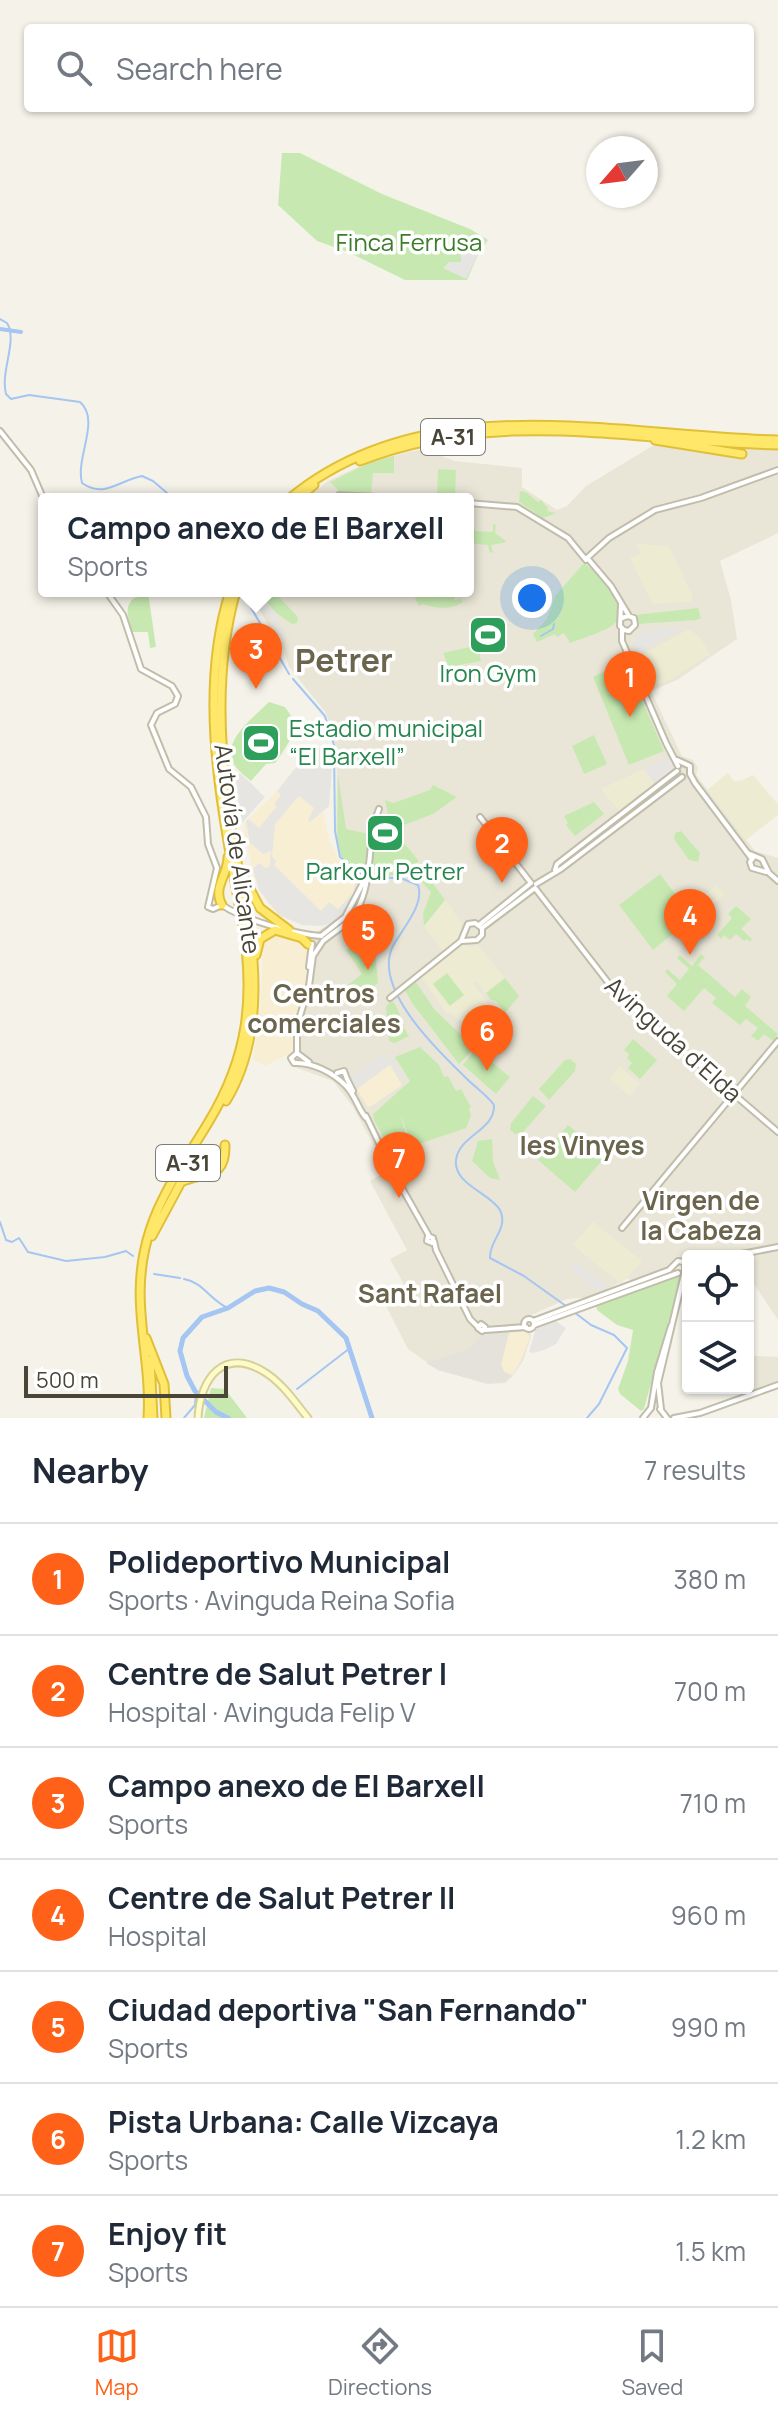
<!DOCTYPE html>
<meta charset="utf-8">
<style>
:root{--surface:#fff;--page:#f6f6f7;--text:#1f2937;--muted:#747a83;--line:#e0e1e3;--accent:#fe6117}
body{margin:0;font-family:Manrope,sans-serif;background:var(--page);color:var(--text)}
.controls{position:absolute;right:24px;bottom:24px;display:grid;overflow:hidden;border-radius:8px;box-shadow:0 2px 6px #0004}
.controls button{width:72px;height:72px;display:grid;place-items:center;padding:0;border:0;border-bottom:2px solid var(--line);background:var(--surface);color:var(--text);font:40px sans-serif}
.compass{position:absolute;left:586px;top:136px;width:72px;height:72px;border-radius:50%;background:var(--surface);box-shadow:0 2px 6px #0004;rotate:242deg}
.scale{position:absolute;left:24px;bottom:20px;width:204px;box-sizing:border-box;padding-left:8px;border:4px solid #494537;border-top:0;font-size:22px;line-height:28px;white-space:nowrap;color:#494537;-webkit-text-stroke:6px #fff;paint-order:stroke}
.you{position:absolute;left:532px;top:598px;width:28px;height:28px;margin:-20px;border:6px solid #fff;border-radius:50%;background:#1a73e8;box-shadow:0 0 0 12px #1a73e833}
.badge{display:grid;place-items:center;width:52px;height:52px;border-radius:50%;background:var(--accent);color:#fff;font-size:26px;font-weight:700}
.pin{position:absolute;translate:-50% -66px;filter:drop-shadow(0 2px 4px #0008)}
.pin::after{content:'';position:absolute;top:42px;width:28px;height:24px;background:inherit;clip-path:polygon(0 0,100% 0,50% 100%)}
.popup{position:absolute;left:38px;top:493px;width:436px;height:104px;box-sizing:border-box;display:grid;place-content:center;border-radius:8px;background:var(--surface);filter:drop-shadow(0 2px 6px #0005);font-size:26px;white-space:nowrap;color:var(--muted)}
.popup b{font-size:30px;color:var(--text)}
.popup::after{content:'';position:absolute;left:50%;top:100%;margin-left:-16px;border:16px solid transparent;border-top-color:var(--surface)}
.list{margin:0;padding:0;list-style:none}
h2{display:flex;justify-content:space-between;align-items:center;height:104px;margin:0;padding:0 32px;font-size:34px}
h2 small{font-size:26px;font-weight:400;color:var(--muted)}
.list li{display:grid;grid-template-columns:52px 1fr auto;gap:24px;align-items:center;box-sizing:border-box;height:112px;padding:0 32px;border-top:2px solid var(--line)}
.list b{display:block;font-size:30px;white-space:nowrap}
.list p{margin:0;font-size:26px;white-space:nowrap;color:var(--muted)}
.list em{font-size:26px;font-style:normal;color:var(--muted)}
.icon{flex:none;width:44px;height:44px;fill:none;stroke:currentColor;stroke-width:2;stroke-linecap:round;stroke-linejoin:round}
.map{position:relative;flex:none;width:778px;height:1418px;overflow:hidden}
.search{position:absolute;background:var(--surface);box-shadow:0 2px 6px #0004;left:24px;right:24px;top:24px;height:88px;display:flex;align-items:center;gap:20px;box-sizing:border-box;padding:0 28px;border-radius:8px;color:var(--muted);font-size:30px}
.sheet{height:888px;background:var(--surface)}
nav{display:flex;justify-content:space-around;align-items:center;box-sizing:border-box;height:112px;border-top:2px solid var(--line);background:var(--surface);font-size:22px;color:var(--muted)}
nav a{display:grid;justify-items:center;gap:4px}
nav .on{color:var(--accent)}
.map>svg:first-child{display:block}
.residential{fill:#e9e6d7}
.commercial{fill:#f7eed4}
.industrial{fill:#e4e2da}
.education{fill:#eeebd3}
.green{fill:#c7e9b1}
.parking{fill:#e6e5e1}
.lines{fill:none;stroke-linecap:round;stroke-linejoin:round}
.stream{stroke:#a5c5f2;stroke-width:2}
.canal{stroke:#a5c5f2;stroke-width:4}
.river{stroke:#a5c5f2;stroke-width:5}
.tertiary-casing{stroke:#c1bdab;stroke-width:8}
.secondary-casing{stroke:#d5d098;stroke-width:9}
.motorway-casing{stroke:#e1bf37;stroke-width:11}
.tertiary{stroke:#fff;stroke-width:4}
.secondary{stroke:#fffbc9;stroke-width:5}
.motorway{stroke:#ffe76a;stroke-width:7}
.motorway-bridge-casing{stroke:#e1bf37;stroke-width:11;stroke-linecap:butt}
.motorway-bridge{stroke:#ffe76a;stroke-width:7}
.labels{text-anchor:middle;stroke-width:7;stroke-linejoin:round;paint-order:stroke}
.shield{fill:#fff;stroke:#807d73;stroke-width:2}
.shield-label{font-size:22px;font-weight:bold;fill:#494537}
.park-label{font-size:24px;fill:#3a7c28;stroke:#fff}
.leisure-label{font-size:24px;fill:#27864d;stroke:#fff}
.street-label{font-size:24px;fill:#494537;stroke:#fff}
.neighbourhood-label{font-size:26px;font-weight:bold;fill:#6c654e;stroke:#fff}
.district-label{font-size:32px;font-weight:bold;fill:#6c654e;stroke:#fff}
</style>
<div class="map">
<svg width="778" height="1418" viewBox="0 0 778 1418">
<rect width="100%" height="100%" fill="#f5f3e9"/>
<path class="residential" d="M654,445L778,449V533L720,561L731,600L737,639L677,680L651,691L682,756L693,760L698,768L696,775L755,851L778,858V1320L752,1281H748V1256H731L730,1253L688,1256V1260L685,1261L678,1256L667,1268L631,1282L628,1278L593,1297L567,1299L527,1317L531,1337L523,1361L511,1378L505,1383L487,1384L438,1370L408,1349L386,1306L409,1294L390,1259L407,1250L370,1181L387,1171L353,1107L333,1081L297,1068L296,1030L306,981L308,937L339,918L349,907L356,881L364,874L369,835L336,833L337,751L326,713L289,667L284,651L248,591H468V499H306L328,481L368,462L422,449L455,461L522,468V487L557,510L567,506L586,486Z
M755,1356L778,1357V1382L744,1394L738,1390L739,1388H748V1360Z"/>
<path class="commercial" d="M311,748H329L332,767L329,807L323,811L330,842L341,863L351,871L356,881L349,907L333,923L321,926L293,922L279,915L268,904L254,879L243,824L277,791Z
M281,933L309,946L306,981L295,1030V1051L266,1066L253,1060L261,1000L263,940L270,935Z
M390,1065L402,1085L370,1107L367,1106L357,1089Z
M525,1331L530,1337L521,1361L512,1375L504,1372L501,1364L509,1333Z"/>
<path class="industrial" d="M487,1331L509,1333L501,1364L504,1372L512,1375L504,1382L487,1383L438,1370L426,1363L467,1350Z"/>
<path class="education" d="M637,544L667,546L671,550L692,595V601L653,604L630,558L641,553Z
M689,629L700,638L710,654L672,679L646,689L634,659Z
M644,769L656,785L620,812L601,789Z
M728,773L734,781L743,780L753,775L778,804V815L746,840L707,790Z
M716,886L725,894L700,915L692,905Z
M445,900L462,923L460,938L443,951L424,926Z
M463,944L471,947L478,945L505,978L486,993L477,981L474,984L490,1006L516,1028L499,1047L449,1012L447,1014L421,976Z
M620,1067L640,1084L630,1096L610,1079Z
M593,1222L642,1261L621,1284L573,1245Z"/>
<path class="green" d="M282,153H300L382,194L470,229L488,240L478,255L467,280H405L348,252L317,241L278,205Z
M394,456V473H373L371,494L340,492L330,482L369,463Z
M438,469L456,470L455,498L437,497Z
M520,491L526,492L538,502L541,500L548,508L547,511L556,513L543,518L519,502Z
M473,523L475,531L493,532V524L496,525L495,533L507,542L491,545L493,552L490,553L488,545L468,543V530H472Z
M584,563C597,573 628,604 617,621C611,630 580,639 570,643L564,633L557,637L555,634L537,642L533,634L547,619L555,596Z
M257,591H273L298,617L297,623L292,624L276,613Z
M422,591H430L432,595L439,591L442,595H453L455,600L461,599L463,602C451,610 436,609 423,604L419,606L415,598L419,596L418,592Z
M143,592H148L156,647L150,648L148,632H132C130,621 122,608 134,598L139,597Z
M698,608L701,618L696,620L638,624L635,615Z
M478,645L481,661L449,667L443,653Z
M625,661L664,751L629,765L593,677Z
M269,702L285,707L299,727C289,739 285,751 275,763L266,764L251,781C246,777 240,772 236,767C217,744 254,717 269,702Z
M594,735L607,764L584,774L572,746Z
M338,775L346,829L369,834L364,874L341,857L337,843Z
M433,785L457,797L433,814L399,827L388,815L385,800L393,803L430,790Z
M594,802L604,814L575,836L566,825L568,823L564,816Z
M381,816L419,861L413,867L415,871L412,877L371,874L378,819Z
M681,831L700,853L698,862L689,860L674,839L675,833Z
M426,874L445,900L424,926L423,914L431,892L419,879Z
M660,874L693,917L653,950L619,905Z
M736,906L751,919L741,929L752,939L750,942L747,939L744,941L736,934L730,940L724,935L721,939L717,935L732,918L728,914Z
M370,934L374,940L378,983L354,1001L344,988L362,974L346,950Z
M701,954L705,957L698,965L735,997L742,989L751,997L745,1006L778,1034L773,1041L764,1034L758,1041L751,1036L758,1028L746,1019L740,1025L712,1003L716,998L704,988L684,1011L667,996L677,984L665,972L667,969L680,980L689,969L677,958L680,955L692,966Z
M447,973L464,995L450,1006L433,984Z
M505,978L519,996L505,1013L496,1001L491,1000L486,993Z
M415,981L435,1010L475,1048L459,1064L412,1003L405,990Z
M391,1000C402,1010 400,1024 409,1036L395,1043L389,1041L386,1007Z
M633,1039L657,1060L640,1079L628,1068L632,1063L627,1058L629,1054L624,1050Z
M420,1047L439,1065L444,1077L448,1076L456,1091L461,1089L471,1107L469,1108L471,1116L466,1128L413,1146L400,1114L407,1137L394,1142L398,1152L392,1154L374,1120L373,1114L410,1081L395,1057Z
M476,1049L510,1077L496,1094L463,1065Z
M570,1059L576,1064L575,1071L549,1100L539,1089L565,1060Z
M533,1096L546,1106L523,1132L515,1134L510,1130L511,1123Z
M568,1125L606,1156L575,1192L538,1160Z
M492,1139L493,1161L500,1180L490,1178L472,1161L478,1141Z
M680,1276C670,1321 656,1364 644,1409L641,1411L620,1394L618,1389L628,1361L633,1330L617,1325L597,1310L596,1305Z
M211,1388L225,1389L247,1418H204Z"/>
<path class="parking" d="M460,244H478L482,247L466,279L443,268L449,262H461Z
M248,591H257L276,613L285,637L283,640L269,616L265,615Z
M686,627L637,653L634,648L633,638L641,633L662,628Z
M328,748L332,767L329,806L310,822L308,820L314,808L299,796L275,824L272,857L276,861L274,865L321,911L329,902L338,909L351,895L353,897L349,907L333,923L321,926L302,925L279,915L259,890L253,869L259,863L266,868L270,866L271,851L263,854L250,843L246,821L248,819L259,828L276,807L275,803L281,795L277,791L311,749Z
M668,757L674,765L673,772L656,785L644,769Z
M240,773L265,797L242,823L234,779Z
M389,1054L406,1077L400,1078L390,1064L357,1089L351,1080L352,1076L380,1056H384L389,1063L386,1055Z
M576,1263L607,1286L603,1291L594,1290L570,1269Z
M554,1320L566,1328L556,1344L544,1350L533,1353L529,1352L536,1328Z"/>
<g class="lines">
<path class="stream" d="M0,319L7,323C18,341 0,371 6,394L11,399L29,395L80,402C101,420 75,458 82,483C105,499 119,480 142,476L153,481L174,499
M245,591L249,604L289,674
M541,636L553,629L554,624
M293,679L325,716L334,745L335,831L340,857L362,875L403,879L418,885C425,905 402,929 393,946C372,987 436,1049 463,1075C473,1086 486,1094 494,1105C495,1131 459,1135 456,1160C453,1184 490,1193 500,1210C509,1229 489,1240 490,1258L524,1276L566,1306
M0,1222L6,1240L12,1242L19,1238L28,1252L66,1261L105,1257L126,1251L133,1256
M154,1274L180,1278
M184,1279C203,1282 210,1300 228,1308
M574,1312L591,1325L614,1335L627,1348L599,1404L587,1418
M297,1389L350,1348
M184,1418L195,1405L196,1393"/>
<path class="canal" d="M0,329L21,332"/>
<path class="river" d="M228,1418L216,1412L195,1391L187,1376L180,1351L183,1338L202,1317L228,1308L255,1291L269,1288L284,1292L302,1304L318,1311L346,1338L372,1418"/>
<defs>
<path id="tertiary" d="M0,431L31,470L44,500
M339,495L377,497
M377,497L438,499
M468,503L517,507L568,538L586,560
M586,559L609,538L655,510L701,498L778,470
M589,560L611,586L629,616
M106,591L123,615L141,669L172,686L178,696L175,704L157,713L151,725L169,769L191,787L206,817L208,844L217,868L208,907L213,909L222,905C244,920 295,934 321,936
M621,604L620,626L624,630L629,631
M622,618L628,616L634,618L635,625L629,631
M622,629V641L666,743L678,766
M677,760L690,766V774L695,783L752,859
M480,817L531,883
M750,854L762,859L769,873L778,881
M753,858L750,862L752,868L766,872
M555,870L557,864L677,771
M536,884L561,869L682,777
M535,888L617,994L778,1132
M479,925L531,883
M482,928L535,888
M321,936L345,917L365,879
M323,941C334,932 351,922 357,910C374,879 366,841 379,809
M462,941L477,940L482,935V928
M309,967L312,944
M390,998L461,941L468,924L475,923L482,928
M297,1053V1026L309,986L313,956L323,941
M297,1053L291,1058L294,1063C313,1062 333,1073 345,1085C355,1094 358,1109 366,1118
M297,1053L309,1062
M337,1073L344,1071L347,1079
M347,1079L353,1091
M366,1116L391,1168
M391,1171L392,1167H396V1176
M394,1174L429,1236
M622,1228L778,1041
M428,1236L433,1238L432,1243L427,1241Z
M434,1241L436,1250L470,1319L478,1327
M731,1256L778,1247
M524 1324a5 5 0 1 1 10 0a5 5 0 1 1-10 0Z
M533,1321L669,1270L678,1261L684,1262L686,1270
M481,1324L485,1327L482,1331L478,1328Z
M534,1325L678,1273
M485,1330L526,1327
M651,1408L657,1372L671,1326
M660,1409L667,1418
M661,1409L658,1383L685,1270
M643,1418L651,1408
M674,1418L700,1413L778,1385"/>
<path id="secondary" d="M198,1418C200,1378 224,1346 266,1373C283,1384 295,1402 308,1418"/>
<path id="motorway" d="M655,440L742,454
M360,461C501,406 635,442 778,445
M289,499C426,385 617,436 778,440
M297,499L314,485
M230,591C197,694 222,807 240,910
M236,591C206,697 227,807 246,913
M244,878L260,908L289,930
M222,905C212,887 228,876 228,857
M256,955L260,939L275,930L302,938L308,944
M226,1101C259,1047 258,980 248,920
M152,1236L181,1182C204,1171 226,1181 225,1145
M146,1338L164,1384L166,1418
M150,1360L153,1418
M148,1418C152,1350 127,1301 150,1230C162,1192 187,1158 208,1123C249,1056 255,996 242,919"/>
</defs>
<use href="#tertiary" class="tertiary-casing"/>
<use href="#secondary" class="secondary-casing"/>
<use href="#motorway" class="motorway-casing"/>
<use href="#tertiary" class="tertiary"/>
<use href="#secondary" class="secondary"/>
<use href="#motorway" class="motorway"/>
<defs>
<path id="motorway-bridge" d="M240,910L242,919
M246,913L248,920"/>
</defs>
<use href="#motorway-bridge" class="motorway-bridge-casing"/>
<use href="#motorway-bridge" class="motorway-bridge"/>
</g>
<defs>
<symbol id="stadium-square" viewBox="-11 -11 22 22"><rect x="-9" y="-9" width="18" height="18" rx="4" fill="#2e9e5b" stroke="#fff"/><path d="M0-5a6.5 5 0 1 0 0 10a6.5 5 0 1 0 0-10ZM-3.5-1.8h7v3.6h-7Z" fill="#fff"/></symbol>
</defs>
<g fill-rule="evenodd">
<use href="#stadium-square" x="466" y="613" width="44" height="44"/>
<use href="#stadium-square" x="239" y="721" width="44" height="44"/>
<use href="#stadium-square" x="363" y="811" width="44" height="44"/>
</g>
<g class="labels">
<g class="shield">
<rect x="421" y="419" width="64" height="36" rx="6"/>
<rect x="156" y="1145" width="64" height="36" rx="6"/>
</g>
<g class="shield-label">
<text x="453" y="445">A-31</text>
<text x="188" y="1171">A-31</text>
</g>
<g class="park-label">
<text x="409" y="251">Finca Ferrusa</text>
</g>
<g class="leisure-label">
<text x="488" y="682">Iron Gym</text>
<text x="289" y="737" text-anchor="start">Estadio municipal<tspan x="289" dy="28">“El Barxell”</tspan></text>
<text x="385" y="880">Parkour Petrer</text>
</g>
<g class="street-label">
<text transform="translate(237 849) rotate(82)" y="8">Autovía de Alicante</text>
<text transform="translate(673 1040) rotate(42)" y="8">Avinguda d'Elda</text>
</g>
<g class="neighbourhood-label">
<text x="324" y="1003">Centros<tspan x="324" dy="30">comerciales</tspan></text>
<text x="582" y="1155">les Vinyes</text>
<text x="701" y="1210">Virgen de<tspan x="701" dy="30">la Cabeza</tspan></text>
<text x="430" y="1303">Sant Rafael</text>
</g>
<g class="district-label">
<text x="344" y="672">Petrer</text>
</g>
</g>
</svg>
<div class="controls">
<button><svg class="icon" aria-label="locate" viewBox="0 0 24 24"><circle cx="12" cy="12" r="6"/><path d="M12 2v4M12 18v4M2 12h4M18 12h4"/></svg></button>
<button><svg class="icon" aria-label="layers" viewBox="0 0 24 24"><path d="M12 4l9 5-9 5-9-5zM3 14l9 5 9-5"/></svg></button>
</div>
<svg class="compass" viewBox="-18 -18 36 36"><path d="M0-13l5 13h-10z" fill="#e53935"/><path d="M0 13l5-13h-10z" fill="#747a83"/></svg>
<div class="scale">500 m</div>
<div class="you"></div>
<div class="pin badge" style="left:630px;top:717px">1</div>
<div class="pin badge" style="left:502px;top:883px">2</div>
<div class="pin badge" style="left:256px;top:689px">3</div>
<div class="popup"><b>Campo anexo de El Barxell</b>Sports</div>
<div class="pin badge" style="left:690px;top:955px">4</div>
<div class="pin badge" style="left:368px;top:970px">5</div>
<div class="pin badge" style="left:487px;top:1071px">6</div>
<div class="pin badge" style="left:399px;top:1198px">7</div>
<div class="search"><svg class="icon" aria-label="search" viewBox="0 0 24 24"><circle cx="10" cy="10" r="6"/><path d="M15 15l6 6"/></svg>Search here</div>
</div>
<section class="sheet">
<h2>Nearby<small>7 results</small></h2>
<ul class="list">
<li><span class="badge">1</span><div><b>Polideportivo Municipal</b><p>Sports · Avinguda Reina Sofia</p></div><em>380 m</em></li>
<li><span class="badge">2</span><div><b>Centre de Salut Petrer I</b><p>Hospital · Avinguda Felip V</p></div><em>700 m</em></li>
<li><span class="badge">3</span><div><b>Campo anexo de El Barxell</b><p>Sports</p></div><em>710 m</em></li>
<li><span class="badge">4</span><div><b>Centre de Salut Petrer II</b><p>Hospital</p></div><em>960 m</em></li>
<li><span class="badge">5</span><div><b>Ciudad deportiva &quot;San Fernando&quot;</b><p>Sports</p></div><em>990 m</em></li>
<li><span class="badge">6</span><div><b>Pista Urbana: Calle Vizcaya</b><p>Sports</p></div><em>1.2 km</em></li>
<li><span class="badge">7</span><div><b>Enjoy fit</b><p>Sports</p></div><em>1.5 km</em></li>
</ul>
</section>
<nav>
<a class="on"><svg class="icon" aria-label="map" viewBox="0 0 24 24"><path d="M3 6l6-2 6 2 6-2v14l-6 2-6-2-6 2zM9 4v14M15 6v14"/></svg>Map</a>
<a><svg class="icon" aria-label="directions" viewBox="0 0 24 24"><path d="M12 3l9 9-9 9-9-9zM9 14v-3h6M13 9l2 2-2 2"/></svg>Directions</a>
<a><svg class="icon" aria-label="saved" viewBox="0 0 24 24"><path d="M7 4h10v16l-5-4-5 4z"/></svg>Saved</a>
</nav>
